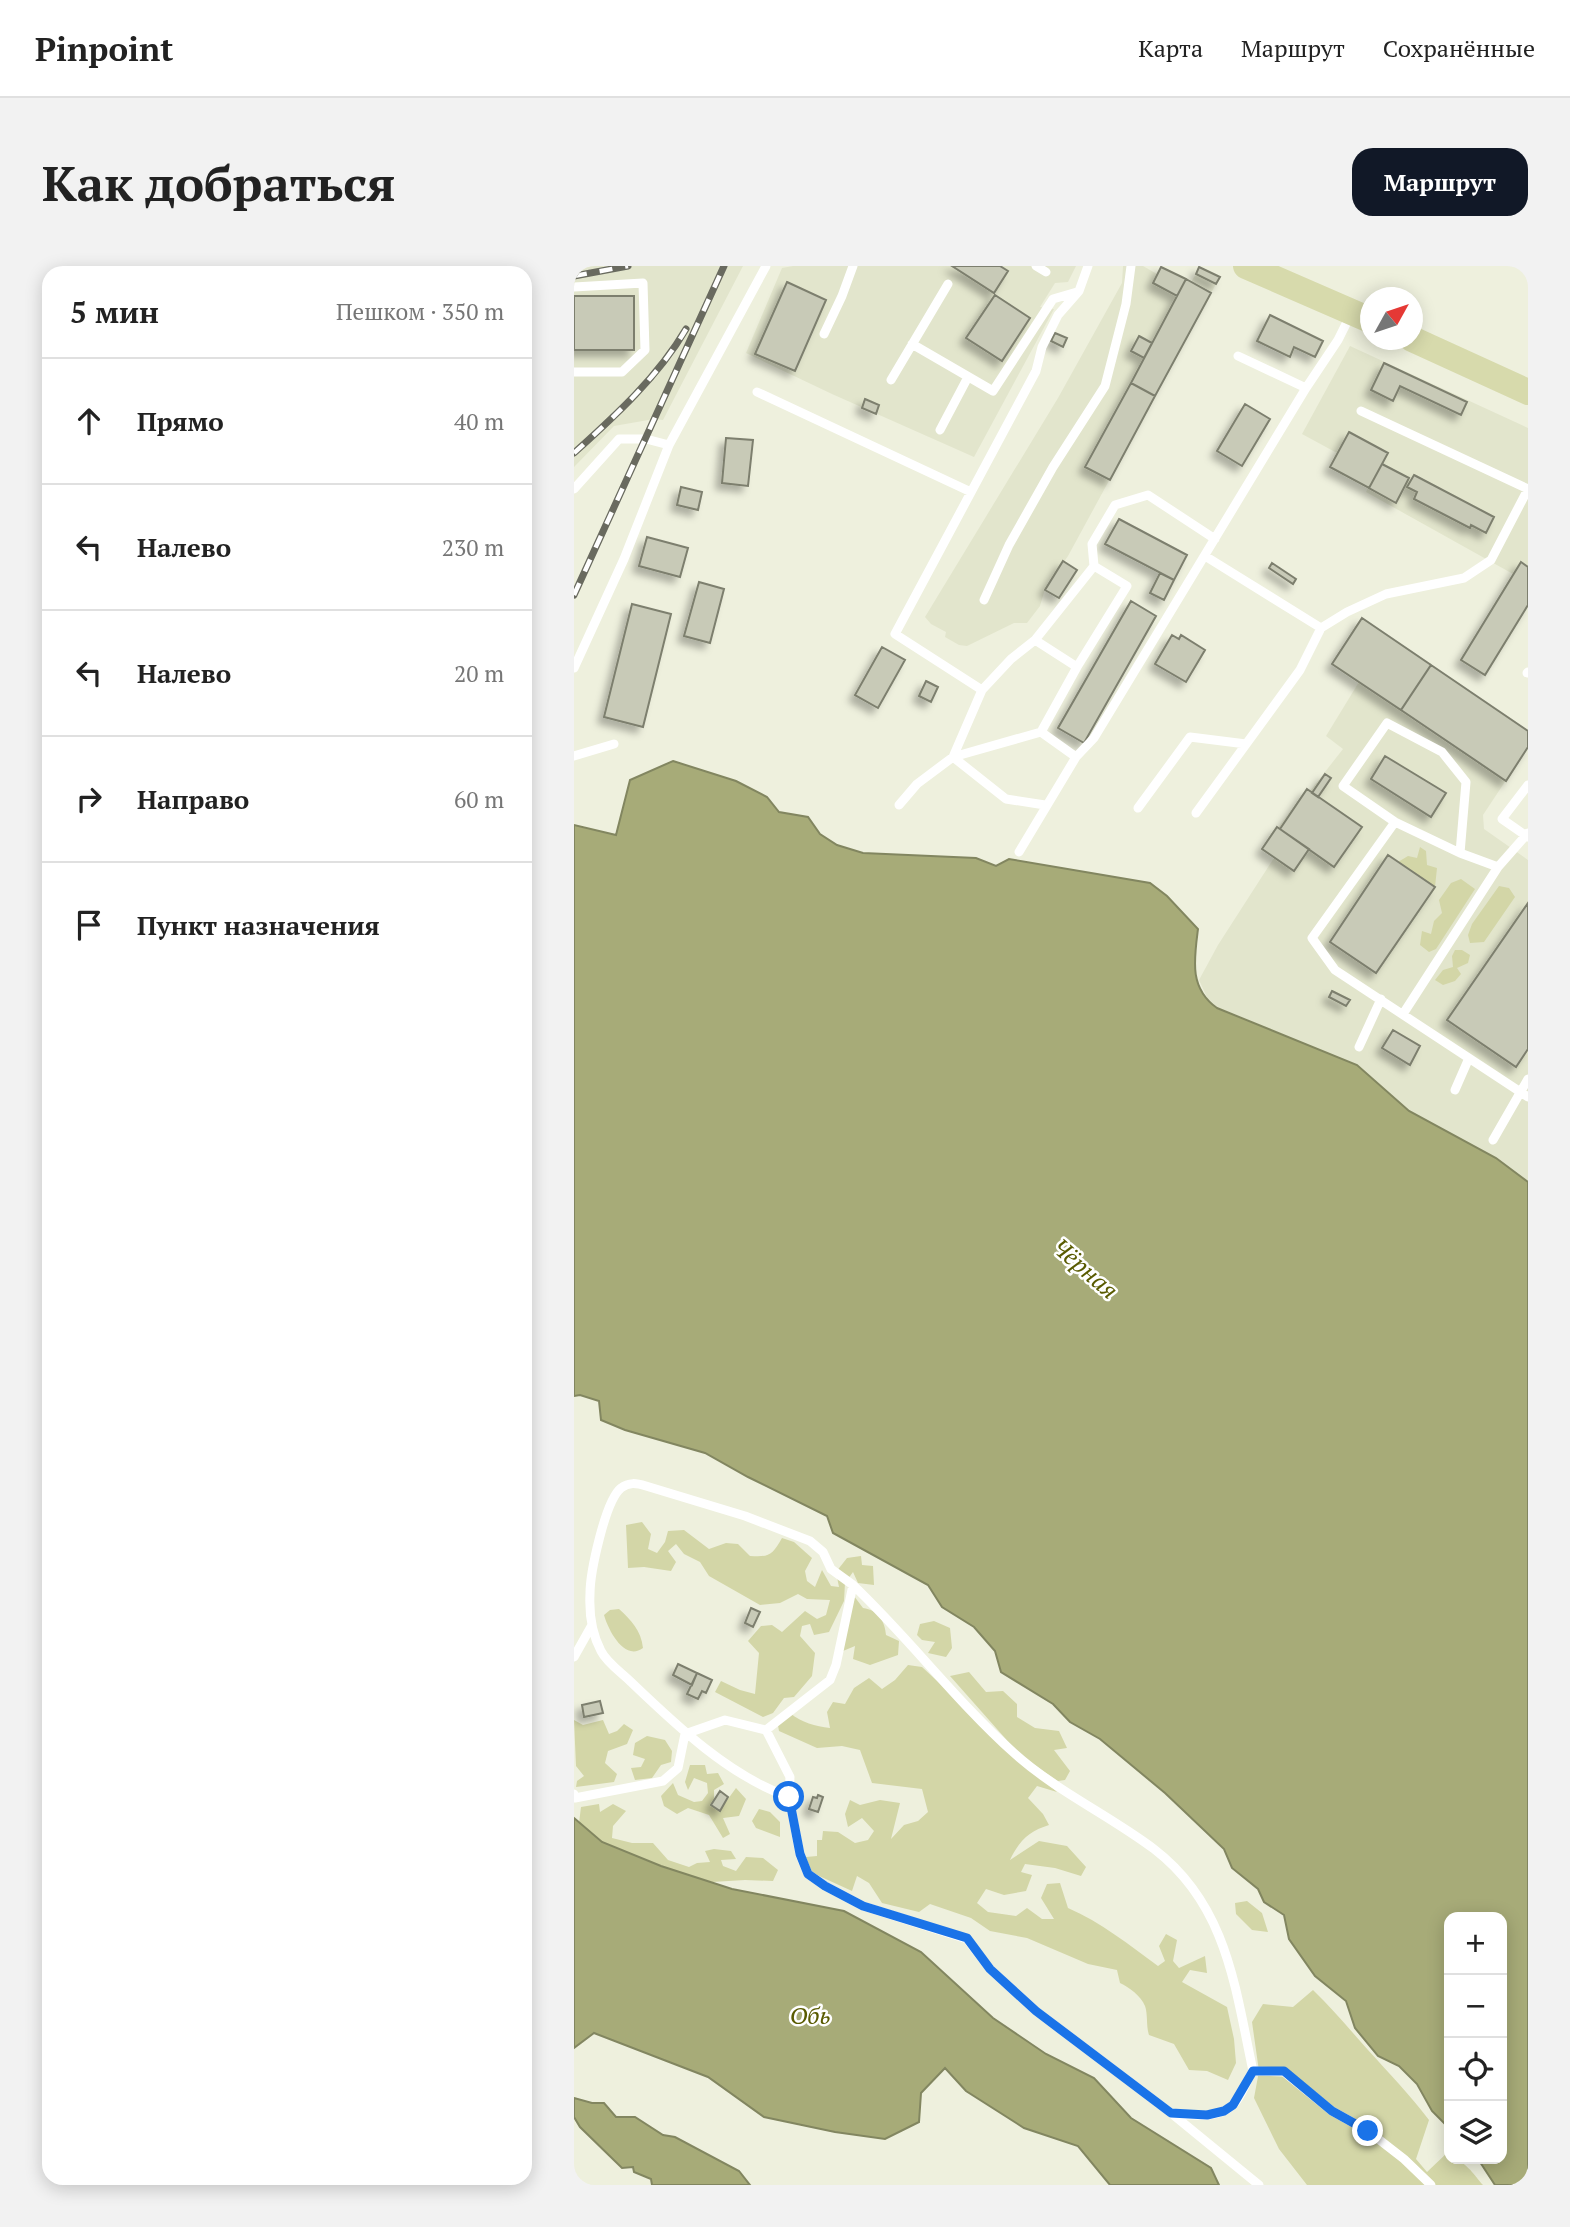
<!DOCTYPE html>
<html lang="ru">
<meta charset="utf-8">
<style>
:root{--surface:#fff;--page:#f2f2f2;--text:#222;--muted:#767676;--line:#e0e0e0;--accent:#111827}
body{margin:0;font-family:"PT Serif",serif;background:var(--page);color:var(--text)}
.controls{position:absolute;right:21px;bottom:21px;display:grid;overflow:hidden;border-radius:14px;box-shadow:0 4px 18px #0003}
.controls button{width:63px;height:63px;display:grid;place-items:center;padding:0;border:0;border-bottom:2px solid var(--line);background:var(--surface);color:var(--text);font:35px sans-serif}
.compass{position:absolute;left:786px;top:21px;width:63px;height:63px;border-radius:50%;background:var(--surface);box-shadow:0 4px 18px #0003;rotate:50deg}
.stop{position:absolute;width:21px;height:21px;margin:-16px;border:5px solid #1a73e8;border-radius:50%;background:#fff}
.stop.end{background:#1a73e8;border-color:#fff;box-shadow:0 2px 7px #0008}
.list{margin:0;padding:0;list-style:none}
h2{display:flex;justify-content:space-between;align-items:center;height:91px;margin:0;padding:0 28px;font-size:30px}
h2 small{font-size:23px;font-weight:400;color:var(--muted)}
.list li{display:grid;grid-template-columns:46px 1fr auto;gap:21px;align-items:center;box-sizing:border-box;height:126px;padding:0 28px;border-top:2px solid var(--line)}
.list b{display:block;font-size:26px;white-space:nowrap}
.list em{font-size:23px;font-style:normal;color:var(--muted)}
.icon{flex:none;width:38px;height:38px;fill:none;stroke:currentColor;stroke-width:2;stroke-linecap:round;stroke-linejoin:round}
.map{position:relative;flex:none;width:954px;height:1919px;overflow:hidden;border-radius:21px}
header{display:flex;align-items:center;gap:42px;box-sizing:border-box;height:98px;padding:0 35px;background:var(--surface);border-bottom:2px solid var(--line)}
header strong{font-size:33px}
nav{display:flex;gap:38px;margin-inline-start:auto;font-size:24px}
.intro{display:flex;align-items:center;justify-content:space-between;box-sizing:border-box;height:168px;padding:0 42px}
h1{margin:0;font-size:49px}
.button{padding:18px 32px;border-radius:21px;background:var(--accent);color:#fff;font-size:24px;font-weight:700}
main{display:flex;gap:42px;padding:0 42px}
aside{flex:1;background:var(--surface);border-radius:21px;box-shadow:0 4px 18px #0003}
.map>svg:first-child{display:block}
.built{fill:#e2e5cc}
.green{fill:#d3d6a7}
.water{fill:#a7ab78;stroke:#828660;stroke-width:2}
.building{fill:#c8cab7;stroke:#7d7f6e;stroke-width:2;filter:url(#shadow)}
.lines{fill:none;stroke-linecap:round;stroke-linejoin:round}
.lane{stroke:#fff;stroke-width:9}
.primary{stroke:#d7daac;stroke-width:26}
.rail-casing{stroke:#696a5f;stroke-width:7}
.rail{stroke:#fff;stroke-width:4.5;stroke-dasharray:13;stroke-linecap:butt}
.route{stroke:#1a73e8;stroke-width:9}
.labels{text-anchor:middle;stroke-width:5;stroke-linejoin:round;paint-order:stroke}
.water-label{font-size:24px;font-style:italic;fill:#595b00;stroke:#fff}
</style>
<header>
<strong>Pinpoint</strong>
<nav><a>Карта</a><a>Маршрут</a><a>Сохранённые</a></nav>
</header>
<div class="intro"><h1>Как добраться</h1><a class="button">Маршрут</a></div>
<main>
<aside>
<h2>5 мин<small>Пешком · 350 m</small></h2>
<ul class="list">
<li><svg class="icon" aria-label="ahead" viewBox="0 0 24 24"><path d="M12 20V5M6 11l6-6 6 6"/></svg><div><b>Прямо</b></div><em>40 m</em></li>
<li><svg class="icon" aria-label="left" viewBox="0 0 24 24"><path d="M17 20v-9H6M10 6l-5 5 5 5"/></svg><div><b>Налево</b></div><em>230 m</em></li>
<li><svg class="icon" aria-label="left" viewBox="0 0 24 24"><path d="M17 20v-9H6M10 6l-5 5 5 5"/></svg><div><b>Налево</b></div><em>20 m</em></li>
<li><svg class="icon" aria-label="right" viewBox="0 0 24 24"><path d="M7 20v-9h11M14 6l5 5-5 5"/></svg><div><b>Направо</b></div><em>60 m</em></li>
<li><svg class="icon" aria-label="arrive" viewBox="0 0 24 24"><path d="M6 21V4h12l-3 4 3 4H6"/></svg><div><b>Пункт назначения</b></div></li>
</ul>
</aside>
<div class="map">
<svg width="954" height="1919" viewBox="0 0 954 1919">
<defs>
<filter id="shadow"><feDropShadow dx="-6" dy="6" stdDeviation="3.5" flood-color="#0004"/></filter>
</defs>
<rect width="100%" height="100%" fill="#eef0dd"/>
<path class="built" d="M0,0H169L89,154L80,153L40,160L0,201Z
M219,0H502L494,16L481,17L466,41L480,43L400,191L258,128L172,87L208,2Z
M549,0H569L583,8L579,17L603,29L612,13L617,16L622,8L642,18L494,290L471,323L466,340L453,357H440L393,380L385,379L371,371L372,366L357,358L351,351L484,132L548,17Z
M776,80L954,162V301L947,297L939,308L792,226L794,222L756,201L763,187L728,168Z
M788,352L954,465V481L909,549L910,563L954,594V916L922,892L835,845L783,799L636,738L625,714L644,679L700,592L688,583L733,523L736,525L769,483L752,470L785,416L758,398Z"/>
<path class="green" d="M846,581L852,585L853,599L863,602L861,621L824,596L834,590L843,592Z
M887,613L901,623L862,683L855,686L846,679L848,665L857,668L860,655L868,647L865,634L877,617Z
M925,620L935,622L941,631L910,676L896,677L894,669L898,658Z
M881,684H888L896,689L894,697L883,702L887,708L881,715L869,719L861,714L869,704L879,701L878,690Z
M68,1256L77,1268L74,1283L83,1287L91,1276L94,1265L110,1264L135,1283L152,1277L164,1278L176,1290C195,1291 198,1290 208,1272L220,1276L238,1292L231,1305L233,1315L241,1321L248,1304L257,1320L265,1321L262,1306L273,1292L287,1290L288,1299L299,1300L300,1319L284,1317L279,1306L271,1317L270,1335L255,1366L240,1369L236,1358L228,1360L226,1370L241,1387L238,1410L220,1431L210,1432L199,1447L189,1451L141,1426L147,1415L166,1424L181,1428L185,1387L174,1375L187,1360L198,1359L208,1366L231,1345L243,1353L252,1349L256,1334L233,1333L224,1328L206,1337L186,1339L135,1310L126,1296L110,1288L102,1278L94,1285L102,1296L97,1305L70,1301L54,1302L52,1259Z
M280,1330L289,1342C304,1344 311,1355 312,1369L325,1375L324,1389L296,1399L279,1393L281,1380L269,1385Z
M45,1343C57,1354 67,1364 69,1382C50,1396 34,1363 30,1349L36,1344Z
M360,1355L376,1362L378,1382L372,1391L354,1387L361,1376L348,1374L343,1369L346,1358Z
M334,1399L348,1401L483,1526L463,1520L454,1532L469,1548L475,1559C455,1565 445,1575 436,1594L465,1575L493,1580L512,1601L507,1610L481,1602L451,1598L447,1606L458,1609L452,1625L430,1629L412,1623L403,1637L414,1646L442,1650L453,1642L468,1653H480L467,1632L473,1618L486,1617L494,1642C527,1656 555,1679 584,1700L591,1695L585,1680L592,1668L603,1674L599,1695L605,1702L631,1690L633,1707L616,1704L608,1716L653,1741L660,1773L662,1797L654,1814L633,1805L615,1804L600,1778L575,1769C572,1760 574,1748 571,1740C567,1730 555,1721 546,1717L543,1704L514,1698L453,1672L416,1665L397,1652L356,1638L345,1646L308,1637L295,1617L283,1610L278,1625L232,1604V1591L243,1590V1574H248L249,1565L264,1566L281,1577L294,1574L300,1565L288,1552L274,1561L271,1548L276,1534L286,1539L306,1534L326,1537L317,1573L330,1559L344,1555L354,1546L348,1523L298,1517L286,1484L268,1480L243,1482L205,1465L203,1454L216,1447C228,1457 241,1460 256,1462L253,1446L259,1436L271,1438L280,1422L295,1412L308,1423L321,1414Z
M395,1406L412,1426L429,1425L443,1438V1451L461,1462L485,1465L493,1482L480,1484L496,1505L491,1514L484,1515L446,1489L376,1410Z
M0,1454L9,1459L29,1454L35,1468L43,1465L50,1458L59,1464L53,1478L34,1485L31,1497L43,1508L40,1516L2,1521L3,1515L10,1510L2,1500Z
M73,1470L91,1474L98,1485L97,1496L87,1499L78,1512L61,1514L57,1502L67,1501L71,1493L59,1489L61,1477Z
M116,1499H131L133,1508L144,1507L150,1518L140,1524V1534L137,1539L146,1544L162,1522L172,1533L165,1550L149,1552L156,1568L149,1572L135,1549L114,1542L103,1548L90,1540L87,1530L99,1517L104,1529L120,1536L128,1535L134,1527L133,1517L120,1512L114,1524L111,1516Z
M25,1538L26,1546L39,1538L52,1545L39,1560L38,1572L58,1577H79L94,1594L115,1601L123,1597L136,1596L131,1585L140,1583L157,1585L162,1593L147,1594L149,1600L162,1605L172,1591L189,1592L204,1604L199,1615L171,1614L138,1616L87,1600L28,1576L5,1557L7,1541Z
M185,1543L196,1546L206,1556V1571L182,1562L178,1555Z
M673,1635L688,1647L694,1666L678,1664L662,1648L661,1637Z
M739,1724C759,1743 776,1764 794,1784C815,1807 836,1829 855,1854L842,1893L853,1906L874,1886L875,1893C891,1893 899,1908 909,1919H733L705,1883L680,1832L685,1805L678,1756L689,1738L719,1741Z"/>
<path class="water" d="M99,495L162,515L193,531L205,546L234,551L246,568L263,579L289,587L402,592L422,600L435,593L576,617L593,630L624,663C620,694 615,722 643,742L783,799L835,845L922,892L954,916V1919H921L904,1893H928V1651H875V1862L858,1845L843,1818L825,1800L804,1790L781,1762L772,1735L741,1710L715,1673L710,1649L690,1636L684,1623L658,1602L650,1583L591,1527L526,1473L496,1456L479,1438L427,1406L421,1385L400,1361L368,1341L354,1319L259,1267L253,1250L174,1211L131,1187L51,1164L27,1154L25,1135L6,1129L0,1130V559L42,569L56,514Z
M0,1552L28,1576L87,1600L158,1623L270,1645L347,1686L419,1752L472,1788L520,1812L557,1852L637,1902L645,1919H536L504,1880L450,1862L392,1825L371,1802L347,1827L345,1856L311,1873L261,1866L190,1851L134,1811L20,1767L0,1782Z
M0,1832L18,1837H30L42,1851H61L89,1869L101,1871L165,1905L176,1919H78L77,1913L60,1906L59,1901L48,1902L6,1861L0,1851Z"/>
<path class="building" d="M378,0H426L434,5L420,27Z
M587,1L612,13L603,30L579,17Z
M625,1L646,11L642,18L622,8Z
M612,13L637,27L581,130L557,117Z
M213,16L252,34L221,105L181,88Z
M421,29L456,52L428,95L392,72Z
M0,30H60V84H0Z
M696,49L749,75L741,91L720,81L716,91L683,75Z
M481,67L493,72L489,81L477,75Z
M565,70L578,77L570,92L557,85Z
M810,97L893,136L887,149L826,120L819,135L797,124Z
M557,117L581,130L536,214L511,201Z
M291,133L305,139L302,148L288,142Z
M671,138L696,153L668,200L643,185Z
M775,166L814,187L795,222L756,201Z
M152,172L179,174L174,220L148,217Z
M808,198L835,212L822,237L795,222Z
M840,209L920,251L912,267L897,259L896,262L840,233L843,226L833,221Z
M107,221L128,226L124,244L103,239Z
M545,253L613,289L600,314L531,278Z
M73,271L114,282L106,311L65,300Z
M489,295L503,304L485,332L471,324Z
M947,296L954,301V339L911,409L887,394Z
M698,297L722,313L719,318L695,302Z
M586,307L600,314L590,334L576,327Z
M125,316L150,323L136,377L110,370Z
M557,335L582,350L510,477L484,462Z
M58,338L97,348L69,461L30,451Z
M788,352L857,399L827,444L758,398Z
M598,369L605,373L607,369L631,384L612,416L581,398Z
M308,381L331,394L304,442L281,429Z
M857,399L954,465V481L932,515L827,444Z
M352,415L364,421L357,436L345,430Z
M811,490L872,527L857,551L797,513Z
M751,508L757,512L744,531L738,527Z
M733,523L788,561L760,601L706,563Z
M703,561L735,583L720,605L688,583Z
M814,589L861,621L802,707L756,676Z
M954,637V783L942,801L873,754Z
M758,725L776,734L772,740L755,731Z
M819,764L846,780L836,799L808,782Z
M177,1342L186,1346L179,1361L171,1357Z
M104,1398L123,1407L118,1419L99,1409Z
M123,1407L138,1414L132,1427L128,1425L124,1433L113,1428Z
M26,1435L29,1447L10,1451L8,1439Z
M146,1525L154,1531L146,1545L137,1539Z
M244,1529L249,1531L244,1546L235,1543L239,1531L243,1532Z"/>
<g class="lines">
<path class="lane" d="M462,0L472,6
M0,21L69,17L71,84L48,106H0
M250,68L268,30L279,0
M338,78L419,125L479,33L503,26
M664,90L732,122
M317,114L374,18
M183,126L397,226
M787,145L954,223
M366,164L394,111
M0,223L45,173H72L95,179
M631,290L747,362
M410,334L435,279L479,201L531,120L552,38L557,0
M461,374L503,401
M0,402L50,293L95,179L192,0
M953,407L954,406
M408,424L321,368L462,105L468,81L484,49L505,25L514,0
M467,466L503,401L553,320L520,300
M0,490L40,478
M954,519L928,553L954,571
M325,539L343,518L379,491L467,466L502,491
M471,539L432,533L379,491L408,424L437,393L461,374L520,300L518,278L541,239L574,229L641,273
M564,542L616,471L672,478
M622,547L726,404L747,362L773,346L812,328L890,312L917,294L954,223
M821,556L738,672L761,704L954,831
M445,586L502,491L520,472L732,122L764,74L776,50
M886,587L892,516L868,486L813,457L769,520L821,556L886,587L924,601
M829,748L924,601L954,567
M785,781L807,733
M881,824L895,792
M919,874L954,813
M279,1319C335,1372 382,1435 440,1487C482,1525 535,1549 580,1583C653,1639 661,1721 679,1805C672,1815 668,1831 659,1839C643,1854 617,1849 597,1847
M0,1391L18,1359
M111,1468L151,1454L192,1464L216,1511L215,1531C155,1510 102,1459 57,1416C48,1407 33,1397 27,1385C18,1368 15,1348 16,1328C16,1307 31,1235 47,1222C55,1216 62,1217 72,1220L171,1250L236,1275L249,1286L257,1303L279,1319L262,1399L256,1414L192,1464
M0,1528L1,1532L89,1515L104,1502L111,1468
M215,1531L226,1589L234,1608L251,1620L289,1640L393,1673L416,1703L462,1745L597,1847L685,1919
M679,1805L710,1806L758,1845L794,1865L830,1893L857,1919"/>
<path class="primary" d="M672,0L796,54
M838,73L954,126"/>
<defs>
<path id="rail" d="M0,10L54,0
M0,187C41,150 84,111 112,63
M0,329L150,0"/>
</defs>
<use href="#rail" class="rail-casing"/>
<use href="#rail" class="rail"/>
</g>
<g class="lines">
<path class="route" d="M215,1531L226,1588L234,1608L251,1620L289,1640L393,1672L416,1703L462,1745L597,1847L633,1849L650,1845L659,1839L679,1805H710L758,1845L794,1865"/>
</g>
<g class="labels">
<g class="water-label">
<text transform="translate(511 1003) rotate(41)" y="8">Чёрная</text>
<text x="236" y="1758">Обь</text>
</g>
</g>
</svg>
<div class="controls">
<button>+</button>
<button>−</button>
<button><svg class="icon" aria-label="locate" viewBox="0 0 24 24"><circle cx="12" cy="12" r="6"/><path d="M12 2v4M12 18v4M2 12h4M18 12h4"/></svg></button>
<button><svg class="icon" aria-label="layers" viewBox="0 0 24 24"><path d="M12 4l9 5-9 5-9-5zM3 14l9 5 9-5"/></svg></button>
</div>
<svg class="compass" viewBox="-18 -18 36 36"><path d="M0-13l5 13h-10z" fill="#e53935"/><path d="M0 13l5-13h-10z" fill="#767676"/></svg>
<div class="stop" style="left:215px;top:1531px"></div>
<div class="stop end" style="left:794px;top:1865px"></div>
</div>
</main>
